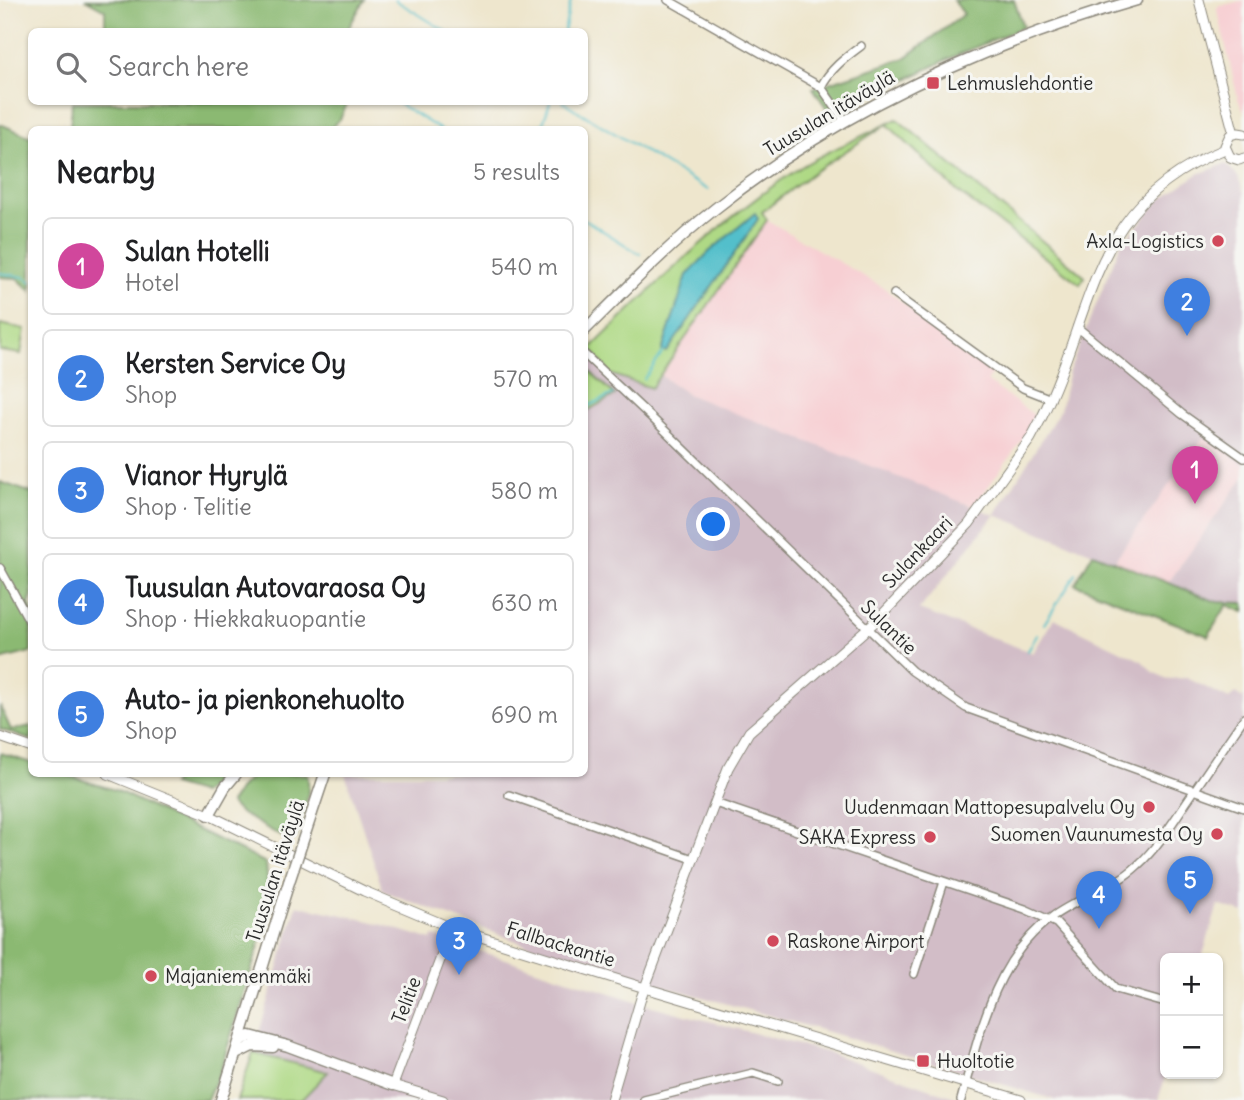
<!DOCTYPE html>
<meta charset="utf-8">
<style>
:root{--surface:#fff;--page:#f2f2f2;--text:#202124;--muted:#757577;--line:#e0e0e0;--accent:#d1495b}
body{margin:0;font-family:Delius,sans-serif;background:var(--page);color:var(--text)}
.controls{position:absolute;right:21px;bottom:21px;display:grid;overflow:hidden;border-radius:10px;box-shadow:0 2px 5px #0004}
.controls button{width:63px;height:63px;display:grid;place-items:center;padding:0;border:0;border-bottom:2px solid var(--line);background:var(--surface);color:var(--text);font:35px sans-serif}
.you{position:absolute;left:714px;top:525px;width:24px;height:24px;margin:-18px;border:5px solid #fff;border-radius:50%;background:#1a73e8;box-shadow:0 0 0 10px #1a73e833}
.badge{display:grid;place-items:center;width:46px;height:46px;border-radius:50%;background:var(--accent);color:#fff;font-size:23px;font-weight:700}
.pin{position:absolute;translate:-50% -58px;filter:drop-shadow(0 2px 4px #0008)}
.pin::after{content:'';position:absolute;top:37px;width:24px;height:21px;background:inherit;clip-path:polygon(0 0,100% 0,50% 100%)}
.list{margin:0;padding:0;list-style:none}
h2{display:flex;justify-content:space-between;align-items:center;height:91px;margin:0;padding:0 28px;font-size:30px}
h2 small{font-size:23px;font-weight:400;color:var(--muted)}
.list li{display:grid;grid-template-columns:46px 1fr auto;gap:21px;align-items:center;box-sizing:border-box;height:98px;margin:0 14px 14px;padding:0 14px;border:2px solid var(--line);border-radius:10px}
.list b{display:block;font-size:26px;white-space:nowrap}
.list p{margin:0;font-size:23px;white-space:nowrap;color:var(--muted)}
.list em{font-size:23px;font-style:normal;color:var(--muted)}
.icon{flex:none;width:38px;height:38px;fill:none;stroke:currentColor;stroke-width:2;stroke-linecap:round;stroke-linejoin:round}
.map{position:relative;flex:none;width:1244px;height:1100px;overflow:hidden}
.search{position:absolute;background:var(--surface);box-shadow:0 2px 5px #0004;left:28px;top:28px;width:560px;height:77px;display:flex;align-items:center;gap:18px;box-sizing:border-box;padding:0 24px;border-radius:10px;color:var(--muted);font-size:26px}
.panel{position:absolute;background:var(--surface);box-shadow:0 2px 5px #0004;left:28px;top:126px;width:560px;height:651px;border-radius:10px}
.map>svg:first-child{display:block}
.built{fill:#f7cfd3}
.industrial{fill:#d2bdc7}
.green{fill:#afd985;stroke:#6d8258;stroke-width:2}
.forest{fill:#8bb972;stroke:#5b724e;stroke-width:2}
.water{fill:#52bfcb;stroke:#3e757b;stroke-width:2}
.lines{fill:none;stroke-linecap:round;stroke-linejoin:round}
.stream{stroke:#52bfcb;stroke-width:2}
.minor-casing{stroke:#8c887c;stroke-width:10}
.tertiary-casing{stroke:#8c887c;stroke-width:11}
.primary-casing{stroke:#8c887c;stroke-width:13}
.minor{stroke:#fff;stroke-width:7}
.tertiary{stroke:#fff;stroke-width:9}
.primary{stroke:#fff;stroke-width:10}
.primary-bridge-casing{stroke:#8c887c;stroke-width:13;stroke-linecap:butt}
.primary-bridge{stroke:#fff;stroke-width:10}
.poi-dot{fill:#d1495b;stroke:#f6f6f2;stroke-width:2.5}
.labels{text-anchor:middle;stroke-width:6;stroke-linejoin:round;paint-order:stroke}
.poi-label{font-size:19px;fill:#2b2b2b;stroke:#f6f6f2;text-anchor:start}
.street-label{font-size:19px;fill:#2b2b2b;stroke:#f6f6f2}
</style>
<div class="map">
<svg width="1244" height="1100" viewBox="0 0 1244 1100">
<rect width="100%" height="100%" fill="#f6f6f2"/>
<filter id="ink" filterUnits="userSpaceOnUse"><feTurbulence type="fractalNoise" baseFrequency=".0143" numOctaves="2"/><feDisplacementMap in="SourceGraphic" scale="14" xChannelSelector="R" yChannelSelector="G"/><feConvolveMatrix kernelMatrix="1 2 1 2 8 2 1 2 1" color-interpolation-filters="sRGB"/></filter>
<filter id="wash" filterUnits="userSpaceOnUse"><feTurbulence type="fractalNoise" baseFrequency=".00686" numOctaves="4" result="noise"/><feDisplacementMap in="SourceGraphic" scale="28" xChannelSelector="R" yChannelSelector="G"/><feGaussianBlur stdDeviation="1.57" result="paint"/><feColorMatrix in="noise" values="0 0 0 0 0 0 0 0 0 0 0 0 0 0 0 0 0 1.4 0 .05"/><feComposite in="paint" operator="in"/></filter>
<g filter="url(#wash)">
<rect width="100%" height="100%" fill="#eee6cd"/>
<path class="built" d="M1244,0V112L1238,99L1217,7Z
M767,220L884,288L993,372L987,381L1034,415V421L1025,436L974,506L936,494L689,395L661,376Z
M1204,436L1244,464V477L1168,583L1114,561Z"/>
<path class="industrial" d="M1226,164L1238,177L1244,193V464L1204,437L1114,561L995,515L919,610L1033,653L1054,618L1142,661L1152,671L1167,679L1187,678L1229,699L1236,693L1242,699L1244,696V913L1218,905L1202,958H1165L1166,1074L1158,1100H1055L828,1032L559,957L383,891L345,774H584V356L591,348L603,366L651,388L661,376L689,395L995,515L1060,410L1069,371L1120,246L1160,200L1198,174Z
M1244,477V603L1217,602L1168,583Z
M297,905L370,921L432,940L433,936L648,1005L833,1054L962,1100H301L328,1072L253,1053Z"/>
<path class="green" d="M897,119L1085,277L1080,284L958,192L887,124L814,172L762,212L767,220L651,388L610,374L591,348C657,283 723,217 801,167C832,148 865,136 897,119Z
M0,324L25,329L21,354L0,351Z
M585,367L615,395L585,412H584Z
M253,1053L328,1072L301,1100H237Z"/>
<path class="forest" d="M87,0H364L347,31L101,32L105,25V10Z
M953,0H1014L1023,27L948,59L874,95L860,93L842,109L828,110L813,88L905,58L964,14Z
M72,102H348L340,119L330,129H70Z
M0,124L31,137V291L17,278L0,277Z
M0,482L32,493V596L29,604L31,609V652L0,660Z
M1093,553L1217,602L1244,603V612L1227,605L1208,636L1075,584Z
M0,706L11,730L31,726V740L0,729Z
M0,753L31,763L32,774H63L118,791L266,863L270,910L220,1071L207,1100H0Z
M179,774H224L202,794L172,785Z
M256,774H307C312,794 302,818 296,838L288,840L240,813L230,803L242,786Z"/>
<path class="water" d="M755,213L758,219L667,352L662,351L687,275L709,252Z"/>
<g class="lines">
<path class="stream" d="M395,0L447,32
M564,32L571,0
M396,102L441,130
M563,102L708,190
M541,130L550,102
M584,219L640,254
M0,273L24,277L32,282
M644,379L664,351
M584,408L613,394
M584,603H585
M1044,624L1076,574
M1028,651L1037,635"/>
</g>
</g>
<g filter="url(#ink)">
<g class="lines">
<defs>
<path id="minor" d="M668,0L821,87L845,121
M821,87C829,70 846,57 861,46
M894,294L1023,388L1051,399
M1077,327L1182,414L1244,458
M584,354L651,417L912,671L966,708L1244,808
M0,568L32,626
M509,795L693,859
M715,803L1025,909L1056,923L1116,989L1165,1003
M914,974L944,882
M644,1100L753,1073L778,1081
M961,1100C979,1036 994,959 1052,917C1078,898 1114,888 1138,865C1159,846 1174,820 1190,797C1208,770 1226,744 1244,718"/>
<path id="tertiary" d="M1199,0L1234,134
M1244,134L1238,133L1230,135L1225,146L1230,157L1239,160L1244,158
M0,737L32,748
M108,774L209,815L364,891L452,928L645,988L1021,1100
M443,1100L393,1085L452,928
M611,1100L641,998L728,768L749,732L877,620L969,524L1031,438L1040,421C1097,307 1087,204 1225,149"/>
<path id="primary" d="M584,331C627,288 669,245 716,208C841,109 985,44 1137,0
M312,813L325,774
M209,815L225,787L236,774
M241,1040L250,1036L288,1046L393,1085
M236,1054L252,1046L273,1047
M221,1100L289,882"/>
</defs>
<use href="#minor" class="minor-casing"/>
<use href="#tertiary" class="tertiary-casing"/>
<use href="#primary" class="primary-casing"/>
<use href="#minor" class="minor"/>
<use href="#tertiary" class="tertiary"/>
<use href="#primary" class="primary"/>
<defs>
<path id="primary-bridge" d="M289,882L312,813"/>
</defs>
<use href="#primary-bridge" class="primary-bridge-casing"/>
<use href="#primary-bridge" class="primary-bridge"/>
</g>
</g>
<g class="poi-dot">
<rect x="926" y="76" width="14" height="14" rx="3.5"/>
<circle cx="1218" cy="241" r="7"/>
<circle cx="1149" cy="807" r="7"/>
<circle cx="1217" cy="834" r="7"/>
<circle cx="930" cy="837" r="7"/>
<circle cx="773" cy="941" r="7"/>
<circle cx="151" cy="976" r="7"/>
<rect x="916" y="1054" width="14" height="14" rx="3.5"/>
</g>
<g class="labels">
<g class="poi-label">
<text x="947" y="90">Lehmuslehdontie</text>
<text x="1204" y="248" text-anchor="end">Axla-Logistics</text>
<text x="1135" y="814" text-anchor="end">Uudenmaan Mattopesupalvelu Oy</text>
<text x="1203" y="841" text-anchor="end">Suomen Vaunumesta Oy</text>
<text x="916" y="844" text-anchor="end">SAKA Express</text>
<text x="787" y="948">Raskone Airport</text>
<text x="165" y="983">Majaniemenmäki</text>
<text x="937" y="1068">Huoltotie</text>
</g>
<g class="street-label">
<text transform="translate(829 113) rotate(-31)" y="7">Tuusulan itäväylä</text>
<text transform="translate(917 552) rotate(-46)" y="7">Sulankaari</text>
<text transform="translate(889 627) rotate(44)" y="7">Sulantie</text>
<text transform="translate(275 871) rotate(-72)" y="7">Tuusulan itäväylä</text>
<text transform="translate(561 944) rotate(17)" y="7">Fallbackantie</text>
<text transform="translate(406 1000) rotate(-69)" y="7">Telitie</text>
</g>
</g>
</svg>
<div class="controls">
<button>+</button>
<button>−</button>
</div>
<div class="you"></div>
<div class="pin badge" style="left:1195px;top:504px;background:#d1479c">1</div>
<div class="pin badge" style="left:1187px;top:336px;background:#3f7fe0">2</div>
<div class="pin badge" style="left:459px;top:975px;background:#3f7fe0">3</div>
<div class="pin badge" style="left:1099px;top:929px;background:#3f7fe0">4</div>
<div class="pin badge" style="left:1190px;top:914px;background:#3f7fe0">5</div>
<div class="search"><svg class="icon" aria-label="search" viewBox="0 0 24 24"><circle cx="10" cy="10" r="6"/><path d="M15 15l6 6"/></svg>Search here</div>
<section class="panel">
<h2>Nearby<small>5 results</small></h2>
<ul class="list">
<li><span class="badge" style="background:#d1479c">1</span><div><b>Sulan Hotelli</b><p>Hotel</p></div><em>540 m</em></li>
<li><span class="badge" style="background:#3f7fe0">2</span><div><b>Kersten Service Oy</b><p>Shop</p></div><em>570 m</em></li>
<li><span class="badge" style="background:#3f7fe0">3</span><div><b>Vianor Hyrylä</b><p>Shop · Telitie</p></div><em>580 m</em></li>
<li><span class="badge" style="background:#3f7fe0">4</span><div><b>Tuusulan Autovaraosa Oy</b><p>Shop · Hiekkakuopantie</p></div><em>630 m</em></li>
<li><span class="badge" style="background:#3f7fe0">5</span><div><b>Auto- ja pienkonehuolto</b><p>Shop</p></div><em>690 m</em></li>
</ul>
</section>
</div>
